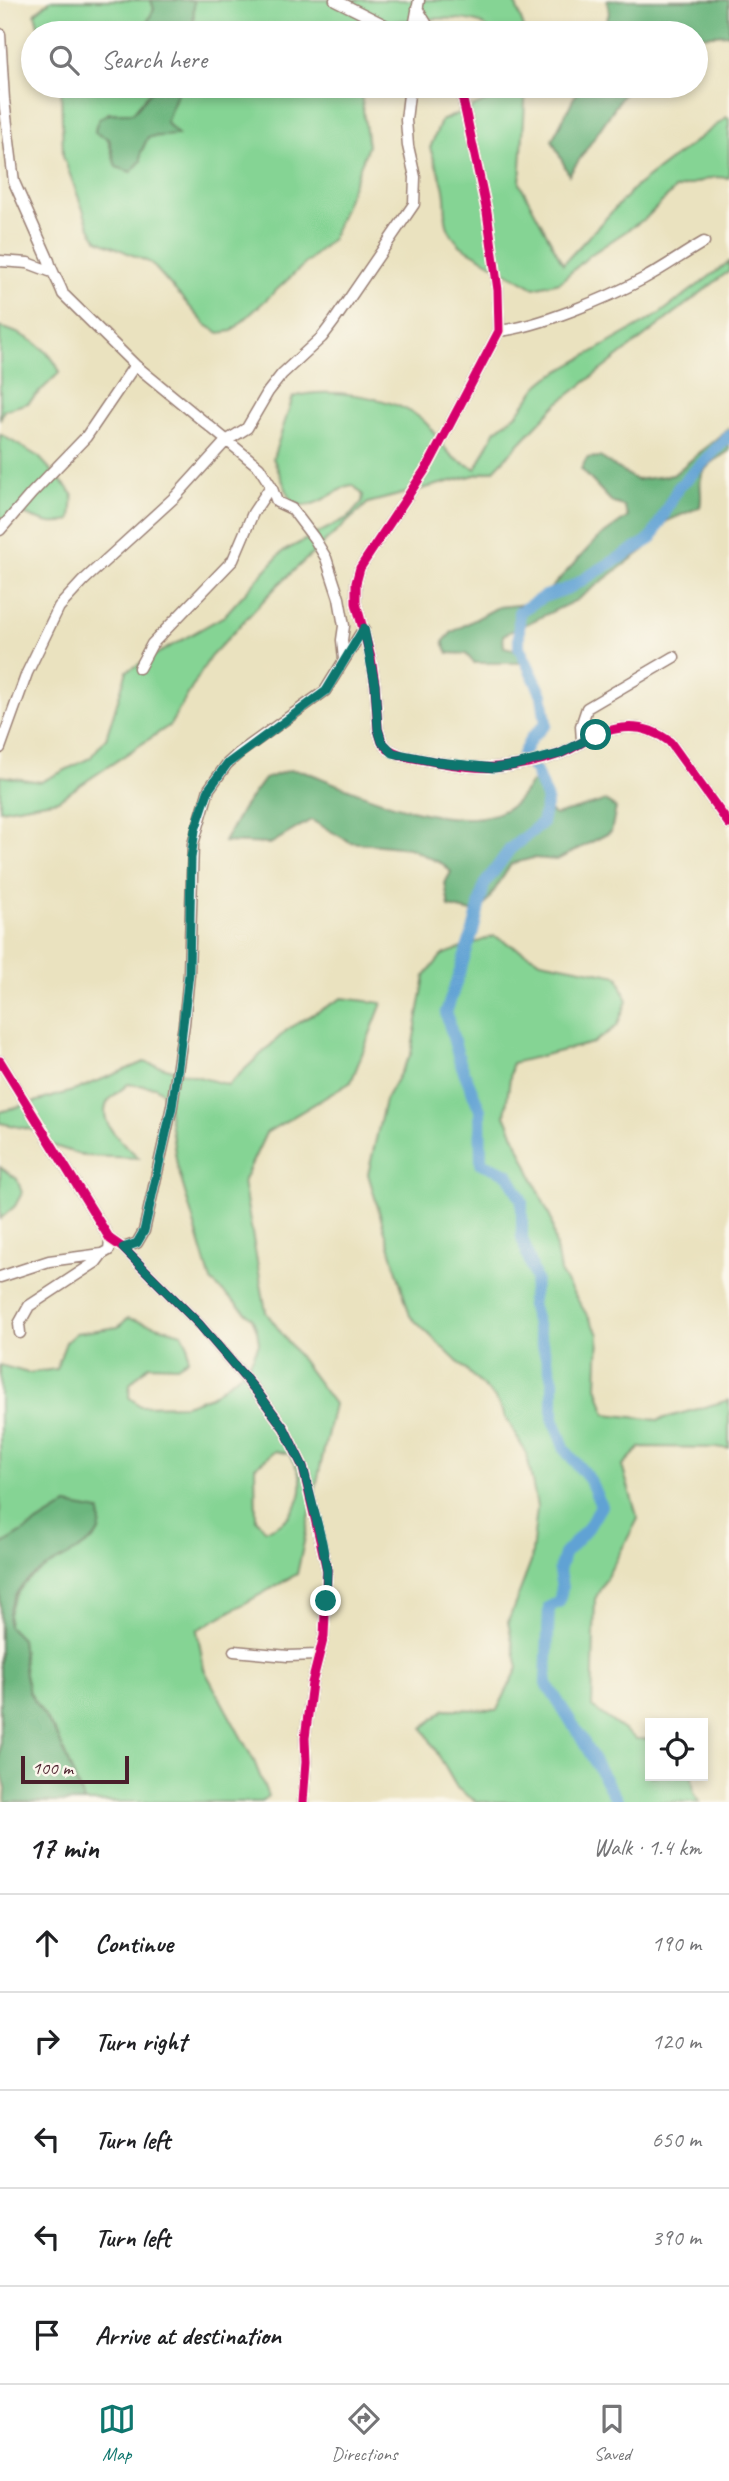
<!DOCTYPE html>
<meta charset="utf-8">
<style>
:root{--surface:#fff;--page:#f2f2f2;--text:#202124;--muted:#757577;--line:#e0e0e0;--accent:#0f766e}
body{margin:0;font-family:Caveat,sans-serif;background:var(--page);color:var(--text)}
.controls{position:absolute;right:21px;bottom:21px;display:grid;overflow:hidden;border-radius:0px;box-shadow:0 4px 10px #0003}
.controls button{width:63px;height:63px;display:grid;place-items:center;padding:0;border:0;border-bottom:2px solid var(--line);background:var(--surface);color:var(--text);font:35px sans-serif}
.scale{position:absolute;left:21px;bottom:18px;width:108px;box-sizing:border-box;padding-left:7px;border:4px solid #4a1f2b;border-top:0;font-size:19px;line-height:24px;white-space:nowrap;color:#4a1f2b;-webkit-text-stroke:5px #fbf7ec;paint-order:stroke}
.stop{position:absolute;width:21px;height:21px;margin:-16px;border:5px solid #0f766e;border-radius:50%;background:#fff}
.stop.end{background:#0f766e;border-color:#fff;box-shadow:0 2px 7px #0008}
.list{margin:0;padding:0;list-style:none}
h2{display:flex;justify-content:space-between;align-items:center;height:91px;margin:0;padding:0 28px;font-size:30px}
h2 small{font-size:23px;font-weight:400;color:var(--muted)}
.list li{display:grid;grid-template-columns:46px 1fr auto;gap:21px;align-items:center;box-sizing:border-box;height:98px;padding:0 28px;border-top:2px solid var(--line)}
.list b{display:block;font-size:26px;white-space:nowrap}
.list em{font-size:23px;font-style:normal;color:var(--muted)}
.icon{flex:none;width:38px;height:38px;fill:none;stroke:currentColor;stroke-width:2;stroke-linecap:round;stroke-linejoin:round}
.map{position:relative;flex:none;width:729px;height:1802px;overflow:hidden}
.search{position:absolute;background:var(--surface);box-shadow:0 4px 10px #0003;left:21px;right:21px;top:21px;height:77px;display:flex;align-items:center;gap:18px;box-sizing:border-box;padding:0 24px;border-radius:38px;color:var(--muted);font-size:26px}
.sheet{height:581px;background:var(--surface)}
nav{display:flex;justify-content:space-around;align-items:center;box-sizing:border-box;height:98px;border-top:2px solid var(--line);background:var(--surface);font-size:19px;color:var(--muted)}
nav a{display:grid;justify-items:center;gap:4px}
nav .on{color:var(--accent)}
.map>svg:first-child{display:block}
.green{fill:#85d494;stroke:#687a60;stroke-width:2;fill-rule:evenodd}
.forest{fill:#6cb67e;stroke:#5b6a54;stroke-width:2}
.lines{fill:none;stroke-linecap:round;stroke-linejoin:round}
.river{stroke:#61a2d4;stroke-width:12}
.minor-casing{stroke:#9a8075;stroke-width:13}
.minor{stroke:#fff;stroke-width:10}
.cycleway-casing{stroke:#fbf7ec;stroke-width:13}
.cycleway{stroke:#d6006c;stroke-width:9}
.route{stroke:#0f766e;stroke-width:9}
</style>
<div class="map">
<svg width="729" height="1802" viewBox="0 0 729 1802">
<rect width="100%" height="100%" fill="#fbf7ec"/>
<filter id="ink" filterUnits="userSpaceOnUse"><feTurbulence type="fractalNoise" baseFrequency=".0143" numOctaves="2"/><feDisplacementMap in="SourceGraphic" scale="14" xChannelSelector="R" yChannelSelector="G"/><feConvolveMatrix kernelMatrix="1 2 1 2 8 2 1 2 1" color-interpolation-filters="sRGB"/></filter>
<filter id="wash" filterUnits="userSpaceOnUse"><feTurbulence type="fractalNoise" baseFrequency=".00686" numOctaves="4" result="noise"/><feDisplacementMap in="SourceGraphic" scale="28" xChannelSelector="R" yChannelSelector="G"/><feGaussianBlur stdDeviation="1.57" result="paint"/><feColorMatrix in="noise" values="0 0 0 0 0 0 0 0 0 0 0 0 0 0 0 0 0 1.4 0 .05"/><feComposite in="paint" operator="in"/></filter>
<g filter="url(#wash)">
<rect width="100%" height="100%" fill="#eae2bf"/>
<path class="green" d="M51,0H151L154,9L142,33H40L35,13Z
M194,0H514L526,33H492C488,29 485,25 480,23C457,15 405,20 380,23L375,33H193Z
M61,86H155L133,113H108V139L116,167L141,161V152L148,137L177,134L166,122L180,86H362L361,94L368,146L332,239L232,331L219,333L206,325L151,263L98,240L90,228L63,156Z
M507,86H526L520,184L563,264L635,187L727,117L729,118V178L715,177L675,189L646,218L590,255L560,282L534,288L461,246C437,222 450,213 443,185C439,172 434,160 430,148L441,121L500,95Z
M729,262V271L557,404L494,470L368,503L278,585L210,657L170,725L58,800L0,810V776L41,782L90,758L106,738L127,671L224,616L282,552L349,517L362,502L363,495L353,485L347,486C331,494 308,514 291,501L273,458L293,397C327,387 386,396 416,415C432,424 439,444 452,456C458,462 469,465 476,469L495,431L517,414L538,386L549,377L658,315Z
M0,327C25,334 50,348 60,372L28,403L4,410L0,420Z
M0,434L39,457L73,494L71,520C53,528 39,520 21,513L0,524Z
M494,936L541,961L618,976L627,1001L617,1026L593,1043L512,1063L505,1115L551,1219L560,1272L599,1334L597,1386L606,1414L658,1420L729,1400V1448L641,1447L622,1466L638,1519L595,1599L592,1707L636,1739H650V1776H692L694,1793L699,1802H477L457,1788L423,1728L445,1709L497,1710L518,1668L508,1622L531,1562L537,1507L527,1455L495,1398L410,1316L368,1174L385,1100L411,1054L425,976L442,955Z
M342,998L382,1003L351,1082L266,1133L243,1182L266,1312L334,1404L297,1574L197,1630L204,1669L254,1761L268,1796L262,1802H84L58,1737L29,1692L25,1675L21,1639L8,1626C8,1577 56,1562 92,1541L67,1505L0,1546V1365L28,1373L56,1369L66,1342L76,1333L118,1327L128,1318L182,1333L188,1345V1359L177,1366L149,1365L130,1384L129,1397L140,1406L185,1405L211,1396L245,1370L253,1357L259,1343L257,1330L252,1318L211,1281L177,1165L166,1095L155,1087L128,1084C122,1090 111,1096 107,1103C97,1125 126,1145 139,1158L85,1156L51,1145L33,1130L0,1123V1112L76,1090L144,1062L228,1085L289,1028ZM275,1451L289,1454C293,1462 301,1472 301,1480C304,1503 287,1525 265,1530L256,1519L255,1467Z
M0,1167L17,1179L22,1193L15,1206L0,1219Z"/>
<path class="forest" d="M151,0H194L193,33H142L154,9Z
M607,0H729V34L696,36V33H603L609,13Z
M155,86H180L166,122L178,135L148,137L141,152V161L131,172L116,167L109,139L95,133C95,110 116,113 133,113Z
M580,86H629L569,175L552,140Z
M729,428V451C719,458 703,466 701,479C699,487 703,495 700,507L667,521L645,549L577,600L503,635L504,647L517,650L521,663H474L466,654L448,653L443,642L452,632L498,607L537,603L597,539L628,517L624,506L613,503L581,469L587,458L600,457L636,480L673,475Z
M290,770L304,771C355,791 465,843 514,804C520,799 525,790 531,783L543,782L544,807L555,815L605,801L616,808L611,832L557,860L533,858L511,864L484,907L472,912L449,907L445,883L451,872L443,864L409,848L350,842L311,820L270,844L224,842L242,809L264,779Z
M67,1505L100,1511C100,1515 102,1522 100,1527C98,1539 87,1544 78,1550C44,1570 8,1580 8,1626L21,1639L25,1675L29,1692L58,1737L84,1802H5L6,1788L0,1767V1546Z"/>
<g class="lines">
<path class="river" d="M618,1802L579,1734L546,1683L549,1607L559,1602L562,1588L559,1571L564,1554L588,1528L601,1506L590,1480L565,1450L553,1418V1381L531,1304L536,1280L522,1238V1201L508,1174L481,1163L480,1110L460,1062L446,1013L474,928L484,885L510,849L542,823L547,800L535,770L522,756L531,738L546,724L542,695L519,647V612L543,597L569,588L651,539L678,488L729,436"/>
</g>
</g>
<g filter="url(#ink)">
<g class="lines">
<defs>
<path id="minor" d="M335,0L391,28L413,31
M417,8L432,33
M413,33L419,0
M0,34L4,100L14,182L49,261C52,273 59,282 63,294L135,365L259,467L271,486L277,502L292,509L314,538L326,558L339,598L344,626L342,640L344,659
M460,86L487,212L498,290L499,331L429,464L360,568L356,583V603L371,658L375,685L378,729L382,742L388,749L403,756C438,762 475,771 510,766C531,763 558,757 576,746C607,727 639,718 670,742L729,824
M0,261L28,263L52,272
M499,331C538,327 607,298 643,279C664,268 683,254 704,242
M0,530L32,493L86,437L135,365
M139,668L152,644L233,560L253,513L271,486
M582,741L581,726L587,708L674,657
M0,748L27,673L59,607L83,581L176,496L226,441L247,428L268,392L282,374L322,337L334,321L414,204L415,177L408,146L406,120L410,86
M0,1061L110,1239L123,1248L199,1324L258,1393L284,1428L303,1467L327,1570L324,1636L312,1683L305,1738L306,1762L303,1802
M123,1248L137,1243L144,1231L172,1106L184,1024L189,974L193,844L209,789L227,764L239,753L325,691L364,628
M0,1277L49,1261L102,1254L109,1250L110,1239
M20,1333L19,1324L29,1306L96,1262L102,1254
M234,1651L288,1656L318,1655"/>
</defs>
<use href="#minor" class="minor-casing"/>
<use href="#minor" class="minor"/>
<defs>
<path id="cycleway" d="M460,86L487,212L498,290L499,331L429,464L360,568L356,583V603L371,658L375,685L378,729L382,742L388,749L403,756C438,762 475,771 510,766C531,763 558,757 576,746C607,727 639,718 670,742L729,824
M0,1061L110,1239L123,1248L199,1324L258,1393L284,1428L303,1467L327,1570L324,1636L312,1683L305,1738L306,1762L303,1802"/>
</defs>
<use href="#cycleway" class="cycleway-casing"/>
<use href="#cycleway" class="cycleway"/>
</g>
</g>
<g class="lines" filter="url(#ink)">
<path class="route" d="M326,1601L327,1570L322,1542L303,1467L284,1428L258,1393L199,1324L123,1248L137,1243L144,1231L172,1107L178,1066L189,974L191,858L195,830L204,803L209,789L227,764L326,691L364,628L375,685L378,729L382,742L393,753L438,762L494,768L515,765L559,754L596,735"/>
</g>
</svg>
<div class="controls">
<button><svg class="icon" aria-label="locate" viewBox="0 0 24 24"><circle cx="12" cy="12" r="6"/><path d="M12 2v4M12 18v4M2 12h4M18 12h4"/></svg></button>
</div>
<div class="scale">100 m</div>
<div class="stop" style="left:596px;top:735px"></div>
<div class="stop end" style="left:326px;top:1601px"></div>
<div class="search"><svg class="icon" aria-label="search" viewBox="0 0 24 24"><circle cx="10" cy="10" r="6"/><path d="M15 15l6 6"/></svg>Search here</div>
</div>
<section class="sheet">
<h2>17 min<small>Walk · 1.4 km</small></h2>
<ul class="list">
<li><svg class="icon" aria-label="ahead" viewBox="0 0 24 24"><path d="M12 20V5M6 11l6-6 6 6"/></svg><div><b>Continue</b></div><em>190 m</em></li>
<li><svg class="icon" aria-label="right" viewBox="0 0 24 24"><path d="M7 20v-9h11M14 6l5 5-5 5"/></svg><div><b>Turn right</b></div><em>120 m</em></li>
<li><svg class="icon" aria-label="left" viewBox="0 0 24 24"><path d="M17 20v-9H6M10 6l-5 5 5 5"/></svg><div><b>Turn left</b></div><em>650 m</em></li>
<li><svg class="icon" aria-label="left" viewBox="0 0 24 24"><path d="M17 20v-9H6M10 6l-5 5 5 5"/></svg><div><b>Turn left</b></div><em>390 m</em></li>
<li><svg class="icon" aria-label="arrive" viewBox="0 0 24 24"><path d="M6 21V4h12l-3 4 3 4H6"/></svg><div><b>Arrive at destination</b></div></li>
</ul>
</section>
<nav>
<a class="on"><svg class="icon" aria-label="map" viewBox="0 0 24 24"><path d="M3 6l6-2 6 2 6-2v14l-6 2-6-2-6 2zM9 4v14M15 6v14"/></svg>Map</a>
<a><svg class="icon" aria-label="directions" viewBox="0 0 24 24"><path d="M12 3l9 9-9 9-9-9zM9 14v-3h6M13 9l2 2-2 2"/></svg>Directions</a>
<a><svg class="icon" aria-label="saved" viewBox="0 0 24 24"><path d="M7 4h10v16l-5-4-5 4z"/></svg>Saved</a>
</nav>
